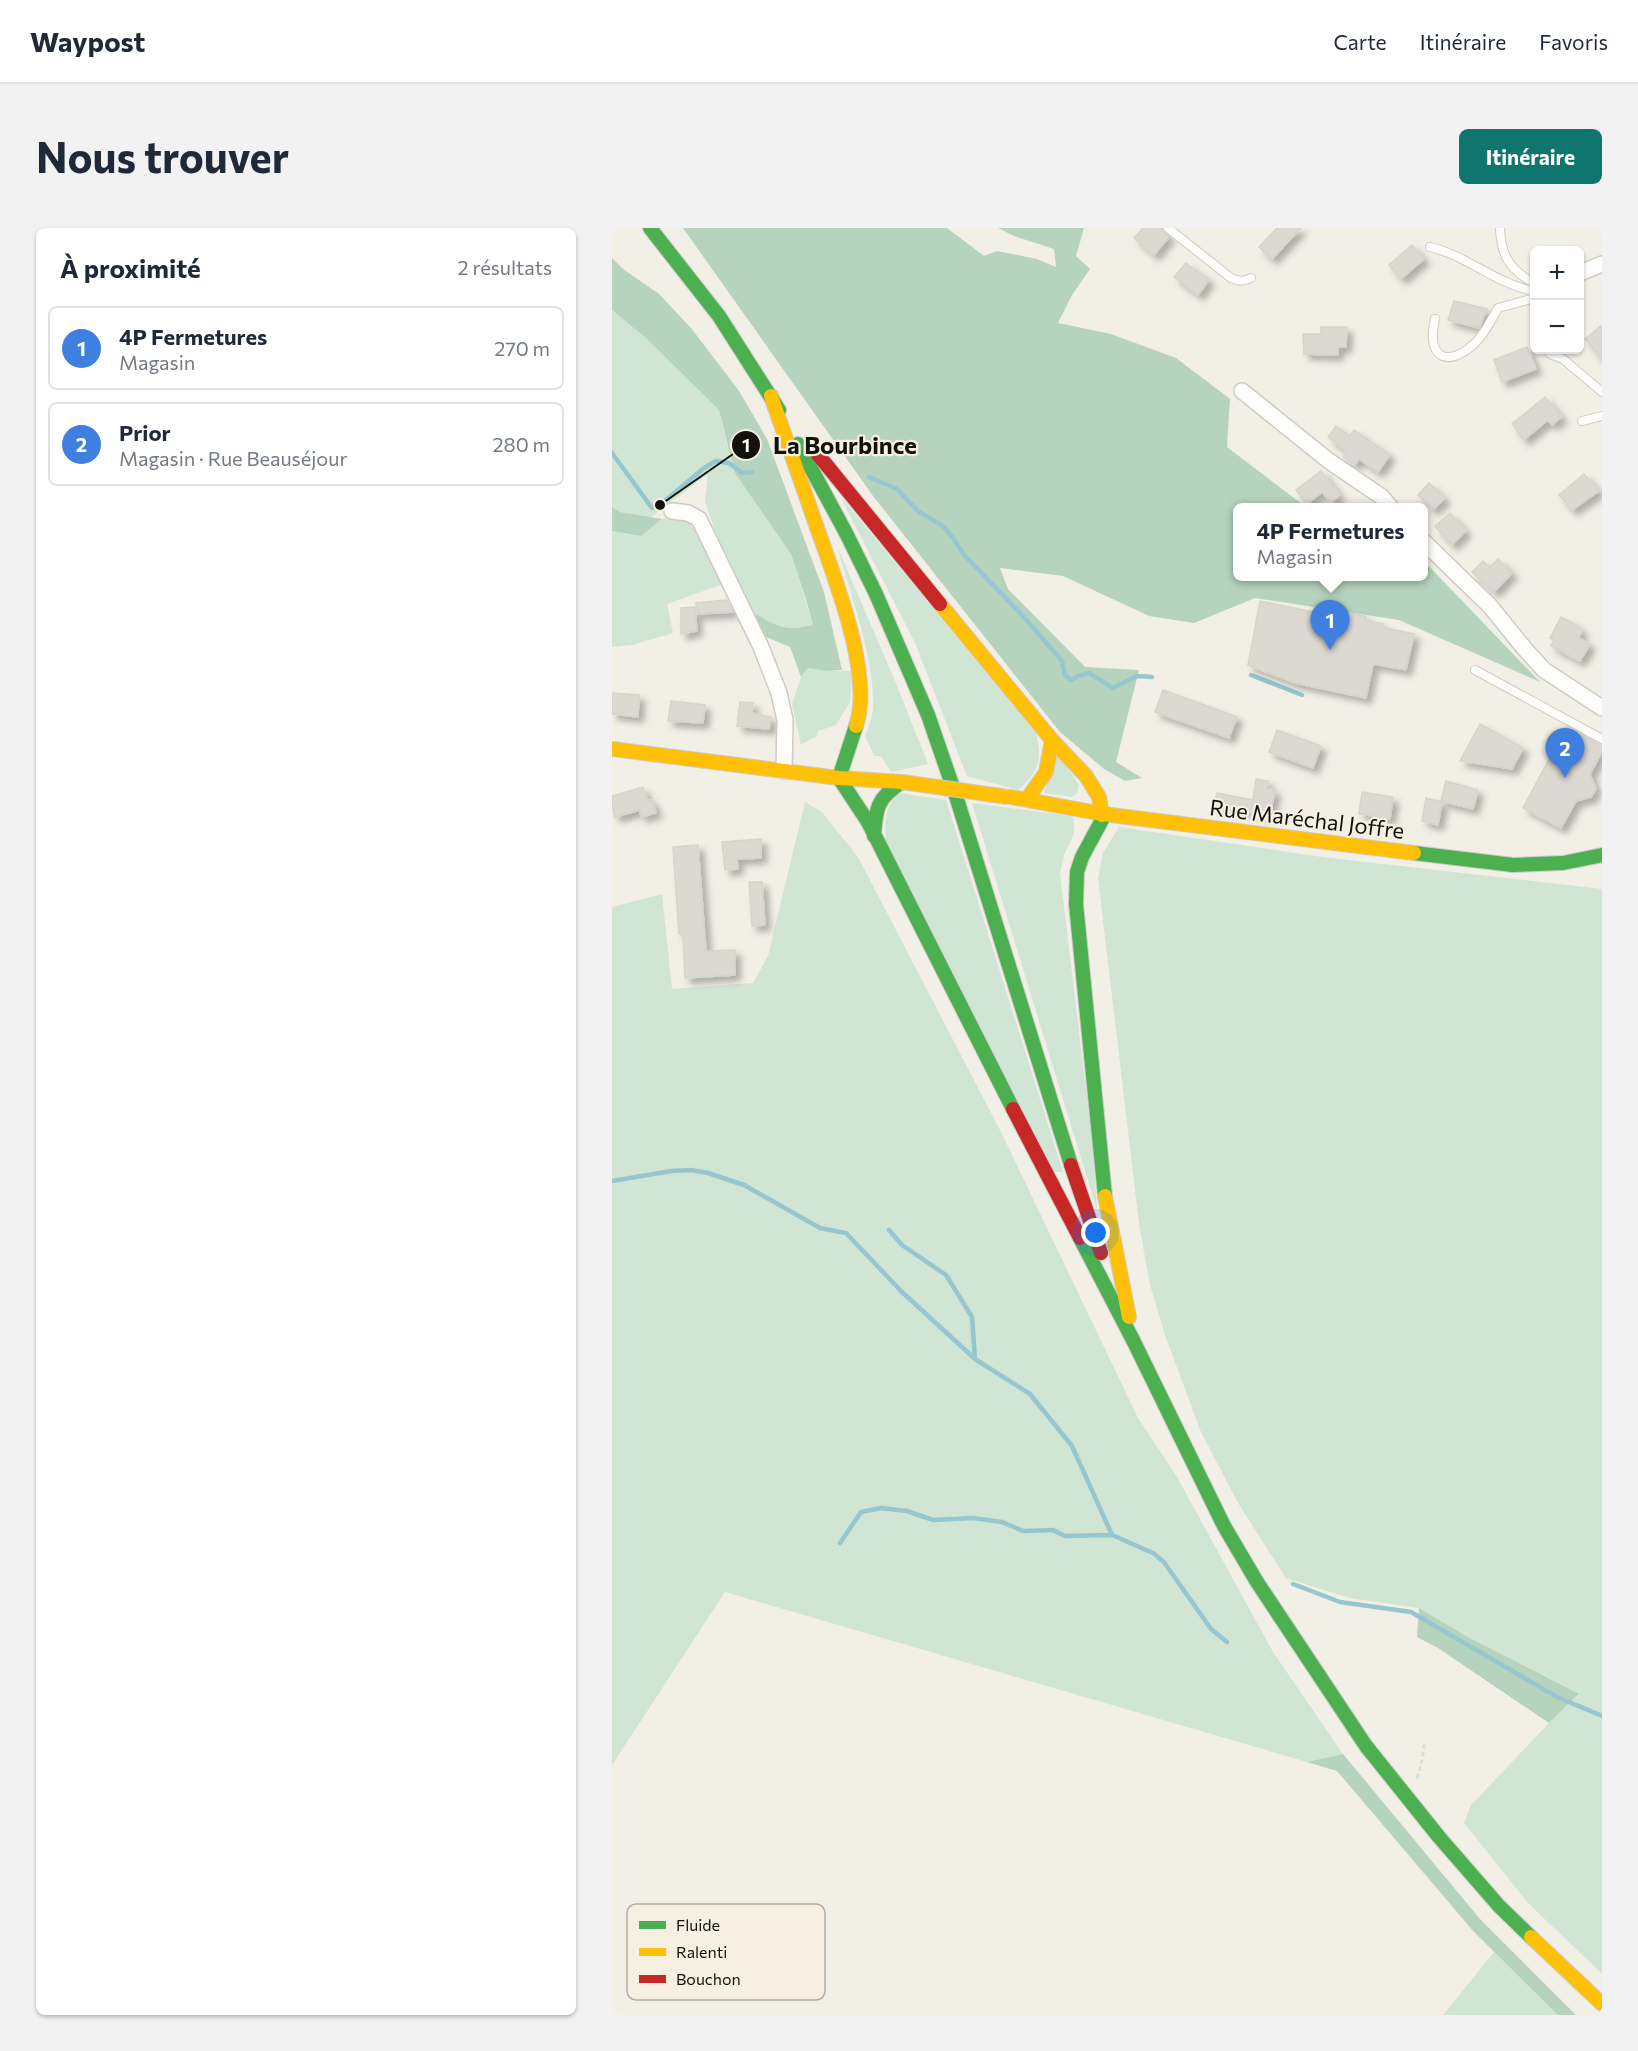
<!DOCTYPE html>
<html lang="fr">
<meta charset="utf-8">
<style>
:root{--surface:#fff;--page:#f2f2f3;--text:#1f2937;--muted:#747a83;--line:#e0e1e3;--accent:#0f766e}
body{margin:0;font-family:Commissioner,sans-serif;background:var(--page);color:var(--text)}
.controls{position:absolute;right:18px;top:18px;display:grid;overflow:hidden;border-radius:9px;box-shadow:0 2px 4px #0004}
.controls button{width:54px;height:54px;display:grid;place-items:center;padding:0;border:0;border-bottom:2px solid var(--line);background:var(--surface);color:var(--text);font:30px sans-serif}
.you{position:absolute;left:484px;top:1005px;width:21px;height:21px;margin:-15px;border:4px solid #fff;border-radius:50%;background:#1a73e8;box-shadow:0 0 0 9px #1a73e833}
.badge{display:grid;place-items:center;width:39px;height:39px;border-radius:50%;background:var(--accent);color:#fff;font-size:20px;font-weight:700}
.pin{position:absolute;translate:-50% -50px;filter:drop-shadow(0 2px 3px #0008)}
.pin::after{content:'';position:absolute;top:32px;width:21px;height:18px;background:inherit;clip-path:polygon(0 0,100% 0,50% 100%)}
.popup{position:absolute;left:621px;top:275px;width:195px;height:78px;box-sizing:border-box;display:grid;place-content:center;border-radius:9px;background:var(--surface);filter:drop-shadow(0 2px 4px #0005);font-size:20px;white-space:nowrap;color:var(--muted)}
.popup b{font-size:22px;color:var(--text)}
.popup::after{content:'';position:absolute;left:50%;top:100%;margin-left:-12px;border:12px solid transparent;border-top-color:var(--surface)}
.list{margin:0;padding:0;list-style:none}
h2{display:flex;justify-content:space-between;align-items:center;height:78px;margin:0;padding:0 24px;font-size:26px}
h2 small{font-size:20px;font-weight:400;color:var(--muted)}
.list li{display:grid;grid-template-columns:39px 1fr auto;gap:18px;align-items:center;box-sizing:border-box;height:84px;margin:0 12px 12px;padding:0 12px;border:2px solid var(--line);border-radius:9px}
.list b{display:block;font-size:22px;white-space:nowrap}
.list p{margin:0;font-size:20px;white-space:nowrap;color:var(--muted)}
.list em{font-size:20px;font-style:normal;color:var(--muted)}
.map{position:relative;flex:none;width:990px;height:1787px;overflow:hidden;border-radius:9px}
header{display:flex;align-items:center;gap:36px;box-sizing:border-box;height:84px;padding:0 30px;background:var(--surface);border-bottom:2px solid var(--line)}
header strong{font-size:28px}
nav{display:flex;gap:33px;margin-inline-start:auto;font-size:21px}
.intro{display:flex;align-items:center;justify-content:space-between;box-sizing:border-box;height:144px;padding:0 36px}
h1{margin:0;font-size:42px}
.button{padding:15px 27px;border-radius:9px;background:var(--accent);color:#fff;font-size:21px;font-weight:700}
main{display:flex;gap:36px;padding:0 36px}
aside{flex:1;background:var(--surface);border-radius:9px;box-shadow:0 2px 4px #0004}
.map>svg:first-child{display:block}
.green{fill:#d0e5d4}
.forest{fill:#b6d3be}
.lines{fill:none;stroke-linecap:round;stroke-linejoin:round}
.stream{stroke:#96c6cf;stroke-width:4.5}
.building{fill:#dcd8d2;stroke:#d7d3cd;stroke-width:1.5;filter:url(#shadow)}
.lane-casing{stroke:#cecbc6;stroke-width:10}
.street-casing{stroke:#cecbc6;stroke-width:18}
.fast-casing{stroke:#cecbc6;stroke-width:16}
.slow-casing{stroke:#cecbc6;stroke-width:16}
.jam-casing{stroke:#cecbc6;stroke-width:16}
.path{stroke:#dedddb;stroke-width:3;stroke-dasharray:4.5 3;stroke-linecap:butt}
.lane{stroke:#fdfdfb;stroke-width:8}
.street{stroke:#fdfdfb;stroke-width:15}
.fast{stroke:#4caf50;stroke-width:14}
.slow{stroke:#ffc107;stroke-width:14}
.jam{stroke:#c62828;stroke-width:14}
.slow-bridge-casing{stroke:#cecbc6;stroke-width:16;stroke-linecap:butt}
.slow-bridge{stroke:#ffc107;stroke-width:14}
.labels{text-anchor:middle;stroke-width:4.5;stroke-linejoin:round;paint-order:stroke}
.street-label{font-size:22px;fill:#13110c;stroke:#f7f0e2}
.key{fill:#f7f0e2;stroke:#b3ada2;stroke-width:1.5}
.key-label{font-size:16px;fill:#13110c}
.leader{fill:none;stroke:#13110c;stroke-width:2}
.callout-dot{fill:#13110c;stroke:#f7f0e2;stroke-width:2}
.mark-label{font-size:18px;text-anchor:middle;font-weight:bold;fill:#fff}
.callout-label{font-size:24px;text-anchor:middle;font-weight:bold;fill:#13110c;stroke:#f7f0e2;stroke-width:4.5;stroke-linejoin:round;paint-order:stroke}
</style>
<header>
<strong>Waypost</strong>
<nav><a>Carte</a><a>Itinéraire</a><a>Favoris</a></nav>
</header>
<div class="intro"><h1>Nous trouver</h1><a class="button">Itinéraire</a></div>
<main>
<aside>
<h2>À proximité<small>2 résultats</small></h2>
<ul class="list">
<li><span class="badge" style="background:#3f7fe0">1</span><div><b>4P Fermetures</b><p>Magasin</p></div><em>270 m</em></li>
<li><span class="badge" style="background:#3f7fe0">2</span><div><b>Prior</b><p>Magasin · Rue Beauséjour</p></div><em>280 m</em></li>
</ul>
</aside>
<div class="map">
<svg width="990" height="1787" viewBox="0 0 990 1787">
<defs>
<filter id="shadow"><feDropShadow dx="5.5" dy="5.5" stdDeviation="3" flood-color="#0004"/></filter>
</defs>
<rect width="100%" height="100%" fill="#f2efe7"/>
<path class="green" d="M0,82L36,112L107,182L115,216L179,326L201,397L178,402L164,399L141,384L107,315L93,273L96,246L39,289L8,284L0,279Z
M228,268L424,505C430,532 428,543 406,562L355,548L303,415Z
M70,288L85,304L111,356L55,376L61,405L20,417L0,419V303L29,308L50,291Z
M225,318L283,453L316,536L279,544L269,528H262L253,508C257,499 260,490 261,481C264,435 238,364 225,318Z
M196,440L214,443H240L238,474L224,497L206,503L204,509L189,516L180,477L189,449Z
M445,527L463,550L467,558L465,565L460,569L432,565Z
M287,565L334,572L451,944H443L274,619C273,599 271,580 287,565Z
M193,574L210,584L246,629L390,906L526,1190L565,1249L661,1424L731,1526L695,1534L113,1364L0,1537V679L50,666L60,761L141,755L156,728Z
M360,575L460,588C465,603 461,608 455,621C451,628 450,637 448,645L481,921L485,982Z
M507,599L710,629L990,661V1746L916,1675L852,1595L859,1577L937,1495L967,1467L856,1409L807,1380L737,1370L674,1350L626,1275L589,1204L554,1110L538,1057L527,996L486,650L491,625Z
M882,1724L946,1787H831Z"/>
<path class="forest" d="M71,0H335L372,28L385,23L425,31L444,39L442,21L402,8L386,0H472L464,28L478,41L460,67L446,95L499,106L564,130L618,171L615,219L694,279L625,280V348H811V332L928,454L787,392L643,370L582,395L537,388L451,348L388,340L396,361L473,439L527,442L504,534L530,550L513,553L492,541L448,504L261,268Z
M0,30L11,41L47,66L79,100L127,163L155,211L212,364L230,442L214,443L196,440L189,449L178,419L152,408L141,384C165,399 172,404 201,397L195,375L179,326L123,245L107,182L36,112L0,82Z
M0,279L8,284L50,291L29,308L0,303Z
M807,1380L856,1409L967,1466L937,1495L826,1420L805,1409Z
M731,1526L868,1691L964,1787H946L862,1704L725,1543L695,1534Z"/>
<g class="lines">
<path class="stream" d="M0,225L40,280L48,277L92,240L104,233L117,235L130,245L140,244
M257,249L285,261L306,283L331,298L341,310L352,327L410,387L450,433L453,447L459,452L466,448L477,445L501,460L525,448L540,449
M639,447L690,467
M0,953L59,943L79,942L96,945L132,957L208,1000L234,1005L290,1064L363,1131L418,1166L460,1218L500,1307L541,1325L552,1334L599,1401L615,1414
M277,1002L290,1017L334,1047L360,1089L363,1131
M228,1315L249,1284L269,1280L295,1283L321,1292L361,1290L390,1294L411,1303L441,1302L453,1308L500,1307
M681,1356L728,1374L799,1384L945,1469L990,1488"/>
</g>
<path class="building" d="M531,0H550L557,9L542,27L522,10Z
M665,0H689L660,31L647,19Z
M800,17L812,31L789,51L777,37Z
M574,35L597,52L586,67L562,49Z
M842,73L875,81L867,100L836,92Z
M990,97V131L973,111Z
M709,99H735L734,119H726V127L692,126L691,106H709Z
M915,119L924,141L890,154L882,132Z
M933,169L950,189L940,197L936,192L912,212L900,196Z
M724,198L738,208L742,202L778,227L766,244L747,231L743,237L731,229L735,224L716,209Z
M709,243L728,267L719,274L710,264L695,276L684,262Z
M972,246L987,263L960,282L947,267Z
M817,255L833,270L821,282L806,267Z
M838,285L854,303L840,317L823,298Z
M886,331L900,345L882,364L860,344L871,333L878,339Z
M115,372L121,384L86,386L84,375Z
M648,373L730,390L732,384L754,388L753,392L771,396L770,399L802,406L794,442L761,436L754,470L683,455L636,437Z
M83,379L85,403L69,406V380Z
M949,389L966,398V400L970,402L967,410L978,416L968,433L939,418L942,412L938,410Z
M551,462L625,489L617,510L543,484Z
M0,465L27,467L26,489L0,486Z
M59,473L93,477L91,495L56,493Z
M128,474L141,475L140,485L159,489L157,501L125,498Z
M868,496L911,520L900,541L848,533Z
M954,499L990,518V524L978,546L984,561L979,569L964,573L949,600L911,580Z
M665,502L709,518L701,540L657,524Z
M644,551L656,553L655,561L663,562L658,588L602,578L605,565L641,572Z
M834,553L866,562L861,581L829,573Z
M31,559L36,573L40,572L44,585L29,589L28,582L3,589L0,578V568Z
M750,564L781,569L778,591L747,586Z
M814,570L830,574L826,597L810,593Z
M149,611V630L125,631L126,641L113,642L110,614Z
M86,617L94,723L123,722V747L73,750L71,706H67L61,619Z
M137,654H150L153,697L140,698Z"/>
<g class="lines">
<defs>
<path id="lane" d="M556,0L619,50C627,53 631,54 639,50
M888,0C889,28 898,42 922,55
M818,19C856,28 884,56 922,63
M823,91C814,127 833,142 862,116C873,106 879,92 886,80L919,71L922,66
M938,126L951,131L990,164
M970,193L990,188
M863,442L990,511"/>
<path id="street" d="M968,45L990,36
M630,163L717,233L770,269L779,280
M60,283L76,285L87,291L149,419L167,465L173,492L172,543
M811,313L878,378L912,420L932,442L990,480"/>
<path id="fast" d="M38,0L107,88L167,182
M186,216L234,305L264,366L316,487L344,568L459,937
M244,498L227,550L256,594L401,881
M490,587V592L470,629L465,644L464,676L493,968
M262,608C264,580 265,570 290,554
M802,625L901,637L951,635L990,627
M468,1010L522,1114L612,1298L645,1354L754,1518L827,1609L887,1678L919,1709"/>
<path id="slow" d="M159,168C174,210 188,252 203,294C221,346 262,446 244,498
M328,376L440,512L474,548L487,569L490,587
M0,521L227,550L290,554
M399,569L491,586L802,625
M415,571L434,544L440,512
M493,968L517,1089
M919,1709L990,1776"/>
<path id="jam" d="M199,218L328,376
M401,881L468,1010
M459,937L489,1025"/>
</defs>
<use href="#lane" class="lane-casing"/>
<use href="#street" class="street-casing"/>
<use href="#fast" class="fast-casing"/>
<use href="#slow" class="slow-casing"/>
<use href="#jam" class="jam-casing"/>
<path class="path" d="M805,1550L809,1537L813,1513"/>
<use href="#lane" class="lane"/>
<use href="#street" class="street"/>
<use href="#fast" class="fast"/>
<use href="#slow" class="slow"/>
<use href="#jam" class="jam"/>
<defs>
<path id="slow-bridge" d="M290,554L396,569"/>
</defs>
<use href="#slow-bridge" class="slow-bridge-casing"/>
<use href="#slow-bridge" class="slow-bridge"/>
</g>
<g class="labels">
<g class="street-label">
<text transform="translate(695 591) rotate(7)" y="8">Rue Maréchal Joffre</text>
</g>
</g>
<rect x="15" y="1676" width="198" height="96" rx="9" class="key"/>
<rect x="27" y="1693" width="27" height="8" fill="#4caf50"/>
<rect x="27" y="1720" width="27" height="8" fill="#ffc107"/>
<rect x="27" y="1747" width="27" height="8" fill="#c62828"/>
<g class="key-label">
<text x="64" y="1703">Fluide</text>
<text x="64" y="1730">Ralenti</text>
<text x="64" y="1757">Bouchon</text>
</g>
<path class="leader" d="M48 277L134 217"/>
<g class="callout-dot">
<circle cx="48" cy="277" r="6"/>
<circle cx="134" cy="217" r="15"/>
</g>
<g class="mark-label">
<text x="134" y="224">1</text>
</g>
<g class="callout-label">
<text x="233" y="226">La Bourbince</text>
</g>
</svg>
<div class="controls">
<button>+</button>
<button>−</button>
</div>
<div class="you"></div>
<div class="pin badge" style="left:718px;top:422px;background:#3f7fe0">1</div>
<div class="popup"><b>4P Fermetures</b>Magasin</div>
<div class="pin badge" style="left:953px;top:550px;background:#3f7fe0">2</div>
</div>
</main>
